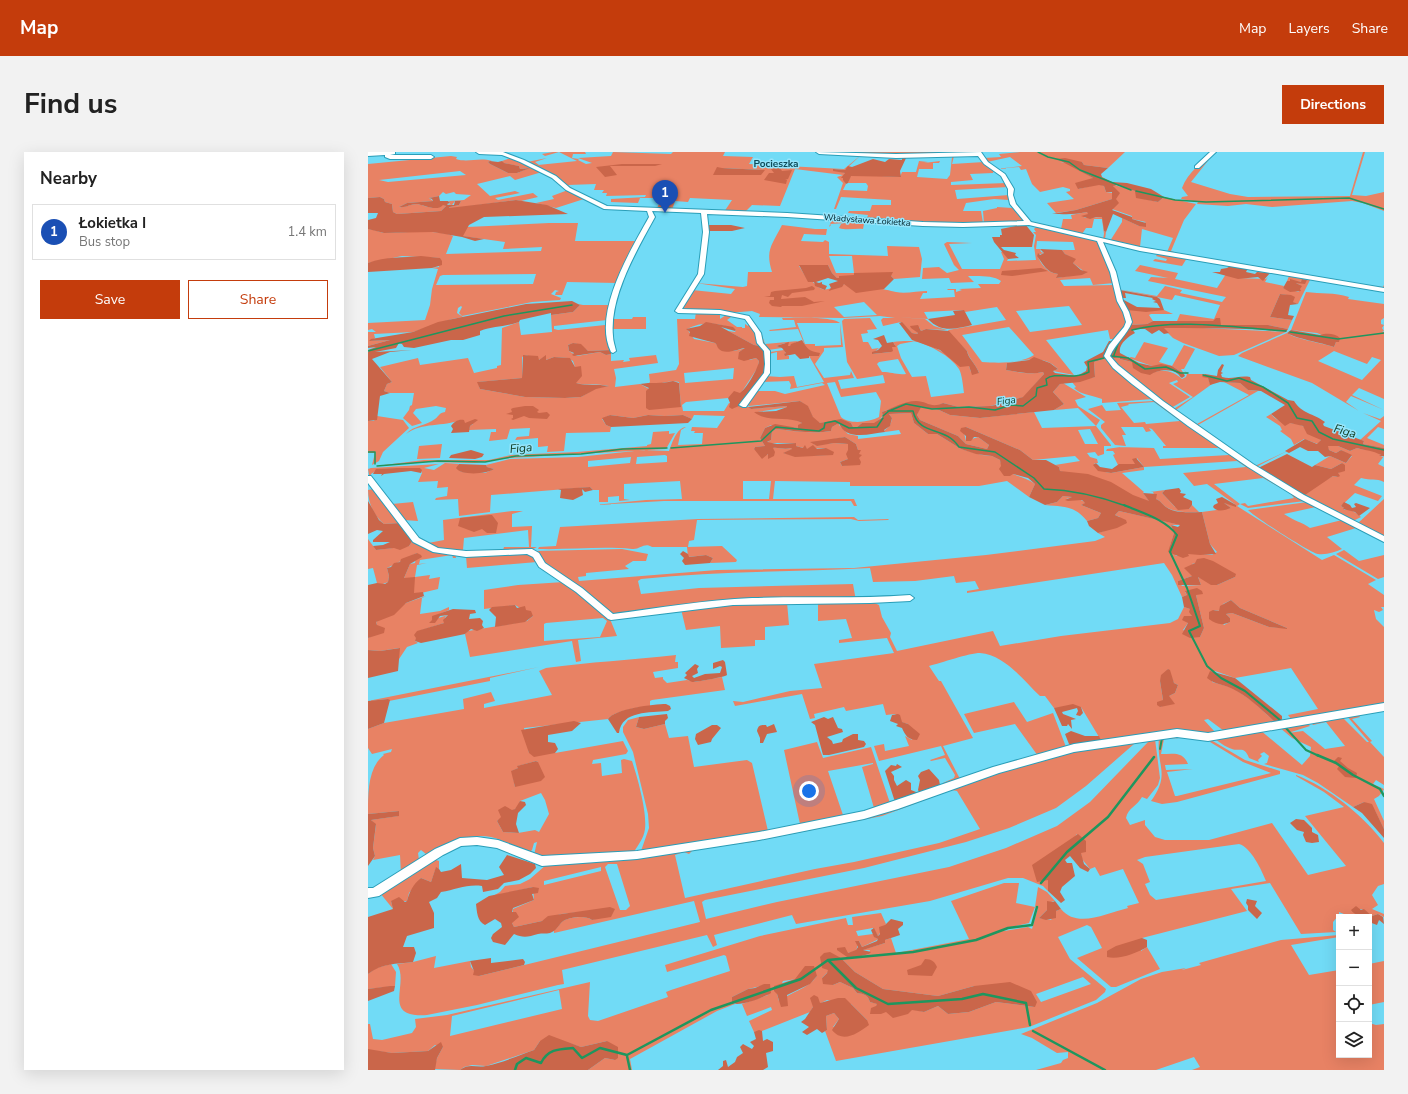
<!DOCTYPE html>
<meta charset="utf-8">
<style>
:root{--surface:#fff;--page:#f2f2f2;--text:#222;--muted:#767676;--line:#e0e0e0;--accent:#c43c0c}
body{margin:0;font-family:"Nunito Sans",sans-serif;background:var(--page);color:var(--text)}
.controls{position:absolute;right:12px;bottom:12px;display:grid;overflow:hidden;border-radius:0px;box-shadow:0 4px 16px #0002}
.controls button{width:36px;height:36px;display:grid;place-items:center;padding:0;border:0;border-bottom:1px solid var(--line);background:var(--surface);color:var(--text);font:20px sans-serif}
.you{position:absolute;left:441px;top:639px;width:14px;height:14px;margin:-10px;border:3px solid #fff;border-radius:50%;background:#1a73e8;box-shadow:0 0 0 6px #1a73e833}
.badge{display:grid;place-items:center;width:26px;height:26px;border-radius:50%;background:var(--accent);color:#fff;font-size:13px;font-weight:700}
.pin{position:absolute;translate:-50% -33px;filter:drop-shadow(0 1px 2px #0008)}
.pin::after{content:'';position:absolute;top:21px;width:14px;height:12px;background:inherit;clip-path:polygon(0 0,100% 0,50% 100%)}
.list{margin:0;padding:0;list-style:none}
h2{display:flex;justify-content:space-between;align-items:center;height:52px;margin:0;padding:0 16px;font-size:17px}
h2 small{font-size:13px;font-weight:400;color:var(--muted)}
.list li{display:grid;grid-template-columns:26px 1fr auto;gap:12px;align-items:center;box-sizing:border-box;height:56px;margin:0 8px 8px;padding:0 8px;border:1px solid var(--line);border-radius:0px}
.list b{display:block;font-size:15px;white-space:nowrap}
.list p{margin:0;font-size:13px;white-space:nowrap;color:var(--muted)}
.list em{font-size:13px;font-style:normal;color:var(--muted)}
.actions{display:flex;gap:8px;padding:12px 16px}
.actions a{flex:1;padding:9px 0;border:1px solid var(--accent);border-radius:0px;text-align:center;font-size:14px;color:var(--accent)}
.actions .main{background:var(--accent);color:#fff}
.icon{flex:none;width:22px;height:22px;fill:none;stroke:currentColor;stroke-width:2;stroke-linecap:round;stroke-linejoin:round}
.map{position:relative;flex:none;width:1016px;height:918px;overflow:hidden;border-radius:0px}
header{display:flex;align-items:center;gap:24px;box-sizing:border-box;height:56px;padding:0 20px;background:var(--accent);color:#fff}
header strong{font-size:19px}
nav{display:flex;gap:22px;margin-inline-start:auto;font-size:14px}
.intro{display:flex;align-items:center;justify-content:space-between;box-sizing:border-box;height:96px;padding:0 24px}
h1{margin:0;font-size:28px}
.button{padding:10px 18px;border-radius:0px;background:var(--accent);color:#fff;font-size:14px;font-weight:700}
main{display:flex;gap:24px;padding:0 24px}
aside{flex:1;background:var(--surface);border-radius:0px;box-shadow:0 4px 16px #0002}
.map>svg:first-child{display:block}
.green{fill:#e88264;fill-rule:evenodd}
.forest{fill:#ca664a}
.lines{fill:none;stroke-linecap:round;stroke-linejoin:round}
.stream-far2{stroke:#1e965e;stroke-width:1.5}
.stream-far1{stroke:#1e965e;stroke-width:2}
.stream{stroke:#1e965e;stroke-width:2.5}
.minor-casing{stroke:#2a9eb8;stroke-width:2}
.minor{fill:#fff;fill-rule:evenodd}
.labels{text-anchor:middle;stroke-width:3;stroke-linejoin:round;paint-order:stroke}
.far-street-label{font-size:9px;fill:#00232b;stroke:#95e5fb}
.far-neighbourhood-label{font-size:10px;font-weight:bold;fill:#0d4b59;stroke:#95e5fb}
.far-water-label{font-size:10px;font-style:italic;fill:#144129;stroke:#95e5fb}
.water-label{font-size:12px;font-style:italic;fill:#144129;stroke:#95e5fb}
</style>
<header>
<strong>Map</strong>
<nav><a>Map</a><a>Layers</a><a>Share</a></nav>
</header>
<div class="intro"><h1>Find us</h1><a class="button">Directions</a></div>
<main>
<aside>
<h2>Nearby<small></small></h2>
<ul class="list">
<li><span class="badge" style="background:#1a4fb4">1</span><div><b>Łokietka I</b><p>Bus stop</p></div><em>1.4 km</em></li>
</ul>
<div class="actions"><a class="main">Save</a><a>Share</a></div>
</aside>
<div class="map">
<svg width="1016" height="918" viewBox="0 0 1016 918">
<rect width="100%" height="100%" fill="#71dbf6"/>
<path class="green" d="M185,0H217L218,2H205L204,6L211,7L210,8L218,12L224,11L210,6L243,4L245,0L303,2L305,0H357L355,4L385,5L381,12L476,17L493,3L477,18L465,17L477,21L475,26L478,32L475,38L499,39L500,34L498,31H480L482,24L494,23L532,25L534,20H548L551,9L560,10L556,11L572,9L571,11H565V17H551L549,25L579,27L582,23L584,5L586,4L610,3L586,4L584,12L616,10L626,17L625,21L602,22L605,28L583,30V33L639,31L640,35L587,38L589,47L641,43V48L626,47L598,51L595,59H613L615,71L543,70L539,68L499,66L500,63L480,61L481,59H502L504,53H523V48L473,45L468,57H466L475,31L469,25L475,23L427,17L412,54L384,53L377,60H356L364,48L322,46L320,50L307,49L304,58H288L291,52L304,50H291L290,46H272L270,51L243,50V47L277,45L278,43L238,44L239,41H234L236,38H226L228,32L200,33L208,39H206L159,10L179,6L167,10L171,13H170L209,9L191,0L177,4L174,2ZM354,16L396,18L386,22L360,23Z
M460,0H608L609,1L563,4Z
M652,0H757L740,16L716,13L714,10H692L699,11L725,26L710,37L731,32L736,34L738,40L745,41L744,47L708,58L688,61L679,51L706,47L698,40L702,39V37L695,35L672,40L664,32L658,17L653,18L651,15L628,17L654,14L642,5L619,10L616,6L633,5L631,2Z
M847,0L823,30L862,42L880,45L982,44L995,0H997L984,43L998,44L1016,40V59L995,51L984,49L904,55L878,52L860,54L829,52L830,50L813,47L814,45L820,44L814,36C820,20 834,10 847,0Z
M83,4L89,5L88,7C100,11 111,5 124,9L120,10L122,12L140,21H149L161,16L152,17L151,14L135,11L134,9L143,6L147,7L174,20L147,28L142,24L109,32L122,44L147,39L152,41L127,46L130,48L165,41L170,45L153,49L148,48L81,57L82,55L91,53L93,49H87L84,53L79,52H82L81,49L96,48L103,43L88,42L86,40L78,42L75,40L71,44L61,46L65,49L39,51L31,55C37,56 42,52 49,52C56,53 69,60 75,52L78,54L73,59L29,62L25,60L24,52L17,50L16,47L12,45L0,46V12ZM92,19L98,23L20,30L11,28Z
M746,33L768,39V45L790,50L796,45L828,52L816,68L803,99L809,101L996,133L1015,135L1016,133V137L784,98L735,87L736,82L734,67H726L724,76H718L714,82L693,77L695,67H704L703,63L719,60L721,62L716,66L735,65L736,79L738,80L737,87L742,89L754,70V66L771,74L778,70L764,67V64L744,57L748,47L745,35ZM774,77L805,86L799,100L772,95Z
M200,38L216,47L188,56L168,51L186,47L184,44Z
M629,55L644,56L656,69L616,72L615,59L629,56Z
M464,67H497L495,77C487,76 479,79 471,76L473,72L477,71L462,72L463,73L461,75Z
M181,71H210L207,89H268L249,131L199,130L194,143H187L188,140L191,139L187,138L183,142L193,146L192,148L164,150L94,164L91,161L94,155L93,154L90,156L89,161L95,165L84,167L45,180L6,182L7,186L2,189L22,188L0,194V180H8L4,177L0,178V171L57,168L62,153L64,137L70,117L64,116L71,115L72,106L34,104L0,111V77C6,77 12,81 19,81C37,81 69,77 85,84L78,102L173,99L174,95L135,97L137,90L94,84L99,75ZM168,122L165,132L68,133L72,124L75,123Z
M414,73L447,77H459L458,83L436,82L433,89L455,90L457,88L461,90V102L520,104L519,94L551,95L554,107L552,125L526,127L523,124H471L472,126H469L464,121L460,113L431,114L441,130H445C457,145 463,133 477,132C490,131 516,137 528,140C537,142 550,139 559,139V141H555L552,147L587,145L586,138H579L580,137H588V140L594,138L591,137L613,136L610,132H631L633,129C625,123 610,124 600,124L606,130L583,131L581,126L554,127L555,116L571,115L579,121L591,118L586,113L576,92L579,90L604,91L581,92L594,117H632L636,107L633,100H636L640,107L639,109L668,108L666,94L668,83L665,80H668L666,77L669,74L729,88L746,131L725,133L722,126L692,128L696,134L746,133L756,159L753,160H756L759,172L746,187H742L740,178L678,188L706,223L685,219L690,217C675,202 657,208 639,211L638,218C651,220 663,223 675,220L676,222L656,245L622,254L591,255L575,251L569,254H562L555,251L529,254L514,260L515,264L506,272L494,271L488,276L485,275L483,271L475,269L452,271L446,268L440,255L432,249L381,254L379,253L386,239H407L417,242L457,233L454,231L422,237L423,233L421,229L393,230L397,224L412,225L426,224L429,235L456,230L441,204H449L438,196L430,177L402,179L401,178L428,175L426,168H415L414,166C426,166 464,164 472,171L475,195L456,196V199L447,212L456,226L482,223L483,219L486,226L470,228L473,237L517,231L515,223L489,227L479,210L474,169L476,167L502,166L509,177L499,178L500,181L493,182L495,190H500L504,197L511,196L504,202L523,200V195L527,193L525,190C542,188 555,188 571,198C586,206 583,210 601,214L603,220L611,221C608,212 601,207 599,199L583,183L580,178L638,168L629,155L597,160L595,158L556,160L560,167L528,165L557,167L566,174L579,178L558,177L553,179L551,175L548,179L550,181L549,182L544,181L533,170L515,174L513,168L515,166H527L512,164L475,166L391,165L392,162L384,159L360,161L313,157L324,138L363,142L367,137L328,131L375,135L379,134L380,120H404C397,98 404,93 414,73ZM669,89L705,90L707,98H694L697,102L706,107L705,111L718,121L689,126L690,122C679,121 673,112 669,103L676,101L673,100L672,97H668ZM461,104H484L486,121H468ZM496,150L509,163L476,165L466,155ZM701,154L714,173L662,180L648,159ZM429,171H472L473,193L447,194V192H437ZM641,175L666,203C652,212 630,211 614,210L594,183ZM548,189C562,194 582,203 591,217C594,222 595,234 596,241L563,245L558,224L544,225L533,206L529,194L532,192ZM530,207L538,222C528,223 524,220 514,220L509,212L511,210ZM467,230L473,245L508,240L513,249L511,265C502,270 481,273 473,265L459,231Z
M790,101L819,106L814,114L785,109L787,107L798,109L799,107L788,104Z
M772,113L810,121L807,127L849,136L858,122L870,126L898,127L900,125L897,130L916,134L915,136L931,140L929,137H923L932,133L928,131L936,130L939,128L934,127V130L919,129L921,124L942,128L930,152L924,150L919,143L912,142L902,165L924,168L920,177L900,173H853L845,169H809L812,162L846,167L852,153L807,143L804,148L749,137L789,144L797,134L814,138L812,141L854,150L858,145L780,129L783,125L800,126L767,119Z
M938,140C953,142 966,140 981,145L980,147L1016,152V166L1013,168V172L1016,173L1014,176L1016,179H1014L1016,180V247L991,236L984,243L1016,258L983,244L978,250L991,259L944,231L870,204L874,201L919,181C927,187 954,191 966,195L968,190H971L949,181L923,178ZM966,199L999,212L1004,205L1013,208L994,228L950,209Z
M210,152L215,153H244L243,198L220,199C213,194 210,189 200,193L201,199L209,204L232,200L238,203L243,202V209L256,208L255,210L262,209L261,206L288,203L290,211L246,217L248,226L247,235L272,232L313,255L311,230C301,227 291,234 281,231L282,230L281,222L308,218L311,212L309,167H327L328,160L352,162V167L358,163L377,166L363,165L359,168L369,175H374V176H377V172L380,174V170L387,178L393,194L386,193L362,180L360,179L367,180L368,178C351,170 335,169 319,177L326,187L347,191L353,197L366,199L378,196L371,200L382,208L388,206L391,209L390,215L373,241L360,246L318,250L314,253L315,259H356L361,251L379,254L383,257L419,254L420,255L390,260C403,270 421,262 434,271L430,276L403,273L397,276L392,286L397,294L387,295L386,297L396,303L401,302L404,296C410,295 416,298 423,296L425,297L416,301L427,304L460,303L458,296L439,297L428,294V291H398L403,288L404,279L408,277C425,279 447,282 463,279L464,275L471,271V273L480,282L490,284V287L533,282L531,278L517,280L516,279C521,275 523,273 524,266L521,262L543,261L546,271L560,282H569L593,297L614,303L624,304L632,308C635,324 656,323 667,332L661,345L639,329L611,334H482V330L407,329L405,347H486L489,354H486L483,349H296L226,353L278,348L314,347L312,329L256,332V347L262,348L251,349V344L240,345V350H231V338H225L222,335L123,343L122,360L91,364L90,347L67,348L68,346L79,344L80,335L69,336L70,329L50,330L54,321L52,316L11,317L3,322L2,328L0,317L3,316L71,312L56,316L66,318L77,311L91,312L90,313L93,320L117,321L126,317L119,315L118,313L142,307L210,305L276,298L301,299C304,292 308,276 318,275L313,278L310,293L334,292L335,281H326L327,279H323L324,275L349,276L357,264L326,263L324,267L315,263L297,264L280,263L265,266L242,263L234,267L238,273L243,275L242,280L198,281L196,299L179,300L180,294L170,295V286L147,288L149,285L161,284L162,276L142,277L139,287L121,289L123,280H128V277L101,278L102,274L105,272H97L93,268C75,275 54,270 38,282C46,273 58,274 67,267C71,264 71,261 77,260L78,256L68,254L48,257L45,261L54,271L44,274L35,266L41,258L42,254L44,253L46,241H22L16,239L19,232L24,230L12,215L50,206L52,213L100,206L106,221L129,216V214L133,213L134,176L151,170L153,183L184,180L183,163L205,160L212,153ZM239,168V173H237L190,178L186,177V174ZM158,203L171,208L178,204V208L186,205L200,206L205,209L207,215V231C219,234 229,231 241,234L228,236L213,245L197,246L157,245L112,237L110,230L154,226V205ZM366,216L365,227L317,231L316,221ZM477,285L488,292L490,298H492L490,302L491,311L474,314L472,310L480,307V292L466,291L447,293L446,291ZM297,303L299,304V310L268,312L269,305ZM263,305L262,311L220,315V309ZM375,329H403L401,347H375Z
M759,158H796L805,162H783L781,163L785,169L779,172L762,173Z
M265,165H278V177H243V167H264Z
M813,175L918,180L866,203L851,204L815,191L805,186L795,176Z
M390,180H393L397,192L430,189L420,195L417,191L408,194L414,196L400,198L402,200L416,198L418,201L416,203L421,204V207L409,208V200L401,202L393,191Z
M776,190L800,196L791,210L804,214L816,193L827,197L816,217H813L816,222L804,214H784L761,206L763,205L767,206Z
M752,205V207L764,210L784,221C795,216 807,220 814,227L818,225L819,222L816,218L820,222H837L836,224L840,226L842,232H844L808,258L829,272L881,243L856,230L872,231L880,238L890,239L830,273L887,314L919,299L888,315L804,258L825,245L805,232L810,230L809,228L801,231L822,245L803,256L742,207Z
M738,206L752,222L784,247L734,251V247C721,242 713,243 706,236L708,235L704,230L727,225L726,210Z
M695,231L718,245L707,248L710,254L732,268L728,274L743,293V294H736V302L730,304L727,300L719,301L722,305L729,307L730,311H726L737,320L743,321L776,315V318L754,321L776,340L775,341L782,350L692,319L691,315L687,313L712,309L707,304L665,308L652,298L598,275L596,281L598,289L610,285L621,293L619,297L598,292L590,284L552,268L549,263L552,255L571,258L582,263L612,266L666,260L674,276L728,274L710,256L686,258L696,252L685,240L692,232ZM722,277L730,292H717L710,278Z
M786,249L816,271L937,349L880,356L872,352L869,354L954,408L966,403L1008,428L1000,432L1016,443V455H1013L1015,458L1011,460L1006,458L1008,467L1016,475V554L924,568L920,563L950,557L923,516L867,526L847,519H844V530L865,536L884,549L908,571L856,579L840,567L836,568L847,580L734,590L713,555L686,556L677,544H672C655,528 637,503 612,501C601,501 573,511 561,514L571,529H573L605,586L575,594L592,627L576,634L575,631L586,626L587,623L577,606L563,609L562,608L577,603L573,594L511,609L506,594L516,592L517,599L541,594L537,584L544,588L540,572L533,570V567L527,562L518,563L515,552L478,559L476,555L446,562L447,566L442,567L434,542L367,554L365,549L375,550L422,539L454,536L446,512L526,501L519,486L471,491V488L484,486L478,467L450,469V450H504L511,453L514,465L523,481L522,485L529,499L625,479L632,494L693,484L802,471L810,467L816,455L822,457L824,464H816L820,471L815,478L832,485L836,476L828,443L817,440L819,443L814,445L804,423L796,411L599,441V439L611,437L607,429L588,431L586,424L547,429L505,430L502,416C425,420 349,419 273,427L270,429L273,442L331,436L485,432L488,449L425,448L243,463L183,418L167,401L168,399L254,397L280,402L278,409H265L257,414L261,417L218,421V424L210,425L211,429L349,418L486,416L618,403L727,389L737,385L730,381L736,379L752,365L747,363L751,359L813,373H803L806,381L802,394L808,404L823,401L844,403L849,400L842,392L834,360L863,356L856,351L868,353L839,332L826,334L815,321L878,315L869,309L776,315L769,306L767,312L750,313L745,303L747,302L745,299H738L739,297L752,295H750L786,296L792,307L861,303L852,296H795V294H798L784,277L781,276L783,279L778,280L775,275H753L758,283H754L758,294L747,293L733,276V273L737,270L720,257L734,253L738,259L753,258L749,251ZM786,250L812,269L778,272L777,270L766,271L753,255L761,253L760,252ZM895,326L922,341L926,346L880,354L877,351L872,352L846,332ZM827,411L867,425L849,433L830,425L833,433L814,434L810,429L824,424V412ZM863,448L872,456L919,476L901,475L864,461L858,462L862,466V470L856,473L845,458L852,459L855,452ZM800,517L806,531L810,533L807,541L801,544L798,552L792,555L795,548L792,529Z
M995,261L1012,267L1016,264V277L1010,275L999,286L1016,293V296L995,292L996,289L992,288L1013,269Z
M903,262C913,275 927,268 936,275C941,280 947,283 953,288L950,292L936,287L926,293L923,287L912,279L914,278L912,274L898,265Z
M9,264L35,268L41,276L15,300L11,309L4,313L7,301H0V269H6Z
M301,279V282L307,281L298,297L142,306L107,311L60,310L8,314L56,308H121L143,303L209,300L279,294V293L283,292L285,280Z
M74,292L72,306L49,307L51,294Z
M959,294H970L982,299L989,296C998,299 1009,296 1014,305L1016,304L1010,312L1016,315V330C1008,326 1003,329 993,326L986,333L1014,344L1010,349L987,341L973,354L976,356V358C982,356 988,361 993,365L985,369L932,343L965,324L970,325V321L977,316L974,311L963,317L947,313L962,304L978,311L984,304L973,298L968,301L961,298Z
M5,337L32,371L16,372C6,364 0,351 0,338Z
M797,338L794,341L807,355L821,357L824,353L831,360C820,360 808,361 798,355C794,352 793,349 788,347L785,340H782Z
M695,344L705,345L698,347L713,348L718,351L713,353L733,361L730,366L719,369C706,353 696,355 677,353L689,350Z
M1016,347V386L989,372Z
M45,350L50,369L36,368L24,352Z
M940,350L1002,380L1000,382L988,376L959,385L974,397C967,400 959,403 950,402C943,401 885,364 880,358ZM948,355L974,368L942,376C934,370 926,369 916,362Z
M144,359H155L144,362V375L164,374L163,395H169L165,397L135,398L136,395H161L160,378L96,386L95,398L103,399V400L70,397L60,391L76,388L75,368Z
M486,365L490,368L521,367L520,368L491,369L483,367L329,368L326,388L321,389L320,395L354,394L369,408L368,410L342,411L345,406L338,403L320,405L319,395H284C276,390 272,398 264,397C233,394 201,398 170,397L171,395L188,394L192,375L330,367Z
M0,387L8,398L41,394L45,388L87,402L88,406H85L84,403L52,408L51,412L59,411L49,413L47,425L62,423L61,427L72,425L70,437L49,442L46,441L36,426L42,412L47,411L49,401L19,416L21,424L20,430L12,433L9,431L5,416L0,417Z
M976,398L991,409L1016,403V425L1010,427L968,402Z
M152,400L164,403L169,410L99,416L98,404Z
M196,430L242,467L249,484L210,488L213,509L208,510L204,489L102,505L97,482L100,479L159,469L165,464L147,453L116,457V438L150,433ZM235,466L239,469L232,485L176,489V472L178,471Z
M58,444L54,446L52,462L72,459L81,455V458L69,463L64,468L80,463L77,465L76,471L54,478L47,489L50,491L39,495L31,507V496L12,499L0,498V486L6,483L9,473L8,470L38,451Z
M419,450L421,473L397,475V488H387V494L353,496L352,474L318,478L313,457L350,452Z
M308,503L307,510H310V516L285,520L287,526L295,525V527L299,531L319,528L327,530L354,525L357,538L284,548L282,549V554C272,555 245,559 240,567L156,576L161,601H187L255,589L260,599L258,602L225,608L224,612L233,611L234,624L254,621L253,608L256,607L264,609C270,627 279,660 277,677C276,686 270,693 266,700L180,706L166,703L169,690L166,691L164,698L161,701C149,696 136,688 123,685C100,681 77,691 58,702L53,698L50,701L51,708L33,722L32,703L5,708L7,704L5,696L8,673L3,668L30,664L31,659L0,662C0,640 0,615 16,603L15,602L23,600L24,597L4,602L0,596V577L16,571L96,557L95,547L123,540L127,549L116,552V556L184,543L171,519L178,516C221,510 264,508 308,503ZM168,609L170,610L147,635L144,619L150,616V614ZM173,641L177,648L181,662L171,680L167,678L150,681L135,680L129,669L150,655L152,649Z
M171,515L122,526V529L21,549L20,547L0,549Z
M646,550L659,570L685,561L698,595L670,604L647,572L606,581L596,562Z
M989,561L992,565L984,567L1004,589L1002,590L1016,605V633L1008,628L1005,632L1016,637L1011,644L1006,647L1016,669V677L1007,659L996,650L985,655L950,631L935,623L896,612L899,611L901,604L896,600L892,602L894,604L890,608L891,610L881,606C876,593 872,600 864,597C857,595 850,589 844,585L938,570L942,574L920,581L935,579L957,597L977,594L958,570L945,573L942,569L974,565L999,590H1001L978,563ZM911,575L924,586L943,595L942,604L934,613L892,578Z
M271,565L268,575L276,577L297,572L301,586L320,584L326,615L379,608L384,611L400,679L273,699L281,676L280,662L265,600L255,580V575L260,568Z
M801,584L839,587V589C825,584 811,586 796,587L793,602C805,602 815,599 820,612L797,613L798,618L825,617L799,620L807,644H809L903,621L875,610L842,590L843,588L877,608L912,619V622L809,650L794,652L783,649C803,621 788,615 791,586Z
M787,587L792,626L790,633L779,647L774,645C769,654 760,656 758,666L762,673L777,668V673L787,685L797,688H841L904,671L940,723L978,714L937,664L976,655L956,640L928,624V623C961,636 994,662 1016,691V732L1010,734L1004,743L1010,753L1004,757L1016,762V765L1010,762L1004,764L996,758L992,757L990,762L994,765H983L971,760V763L965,770V778L968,780L933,782L902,731L863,737L879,759L774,786L773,799L779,795L792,817L748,835H743L709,806L734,796L723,775L719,773L690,785L702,807L738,837L737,840L728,848L661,875L468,909L457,879L459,878L458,864L466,861L471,867L465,875L499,868L483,852L459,848L445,855L442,860L394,879L386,880L381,869L404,858L403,855L379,864L374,852L400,843L402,832L380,837L364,845V851L367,852L349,859L262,907L264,918H220L237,906L247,908L239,889L213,895L201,891L172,889L166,898L118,914L104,913L96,915L92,918L66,917L69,906L75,895L67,893L60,899L24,901L0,898V872H2L5,887L14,888L44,881L48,875L47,867L79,863L222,830L220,864L222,868L230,869L300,845L298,840L303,838L362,819L358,804L356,803L299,820L297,813L392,784L478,766L480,773H485L484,765L513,761L518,772L510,784L505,776L488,779L490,784L505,782L508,786L511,787L494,795L491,789L488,799L480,801L482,807L501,802L502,798H494L517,791V788L523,786L528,801L601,787L583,749L636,731H651L648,751L667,755L670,735L679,740L687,749L679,751V758L671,766L683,768L688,759L693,757C709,777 739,761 760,756L759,754L771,751L755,717L732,724L727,715L722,717L714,707L709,682L677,728H680V739L675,734L655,726H640L562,749L428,772L424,763L346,783L349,793L345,795L339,783L194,818L196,832L190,833L109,853L59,863C12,866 42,832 29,812L45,810L68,804L66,816L102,809L103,815L111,824L332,770L326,749L186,781V778C190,776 192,771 195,769C203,765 217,763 224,768L230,766L213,760L193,762L174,769L146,775L144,771L145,757L166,748L165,735L125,744L132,740L137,734L152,732L162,727L178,713L308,698L503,663L682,603ZM781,589L722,650L689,674L638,696L581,715L409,750L338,767L334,750L337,748L496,716L598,690L641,676L688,656L718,634L766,592ZM584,638L589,639L612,677L571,691L486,710L447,717L317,746L307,703L316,700L321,702L325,698L384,690L514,664ZM871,692C883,695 894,719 898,729L788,748L782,743L777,732L782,730L775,712L769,708L777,705ZM240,712H249L262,754L258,758H252L237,715ZM233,715V719L176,733V729ZM667,755L670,756L664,777L660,775L636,779L635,777L661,771ZM473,806L487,820L515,837L570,844L606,834L667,855L628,850L601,860L580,862L570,854L556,860L544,857L518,860L508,854L510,852L502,850C500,843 496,842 489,841L485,836L472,830L465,833L454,826ZM449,824C440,837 423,840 411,849L409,842L415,829ZM715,825L723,832L673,850L668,842ZM191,838L194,857L82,884L84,864Z
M449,590L455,606L503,595L522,651L506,656L494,615L505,612V611L460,619L475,663L432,672L416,598Z
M68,705V708L71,709V717L68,716L63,730L53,726L41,741L39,749H23L25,757L12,741L42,725Z
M971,783V785L923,793L941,823L971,818V903H1001V871L1008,873L1016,872V918H824L832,915L826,905L788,918H668L693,911L695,908L700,906V900L689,901L664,886L653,882L729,851L773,827L794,820L818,816L814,818L833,813L831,811L913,788Z
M1016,809V850L1001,853V812Z
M23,812L28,820L27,834L0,837V822L8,816Z"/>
<path class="forest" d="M534,4H539L532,19L533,25L483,24L480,31L478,32L475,28V26H473L477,21L465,19V17L477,18L480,14L484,15L505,7L517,10L521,7L534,8Z
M697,6L714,10L716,13L740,16L733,22L734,25L744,30L759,31L783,37L796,45L790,50L768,46L767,39L749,33L745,34L752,41L748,47L751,51L744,58L764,65V67L778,71V75L771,74L745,62L738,80L736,79L734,65H728L722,67L713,64L720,62L719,60C706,63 697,62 684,62L708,58L744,47V40H738L736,34L731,33L710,37L707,31L725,26L689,7Z
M122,9L130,10L134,9L136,11L151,14L152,17L162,16L149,21H140L122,12L120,10Z
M254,12H294L287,14H242L249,23L237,25L228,15Z
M349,15L354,16L397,18L393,23H345Z
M412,16L414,19L424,18L420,27L417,28H419L418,32L396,28L401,21H406L403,17Z
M71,44L72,49H80L82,51L79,52L80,53H86L87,49H93L91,53L82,55L81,56L148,48L179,53L200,62L116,65L101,73L95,84L116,87L107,89L94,85L65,80L16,81L0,77V68L8,66L10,61H0V46L12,45L16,47L17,50L24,52L25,60L29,62L73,59L78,54L75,53C69,60 56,53 49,52C42,52 38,56 31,55L39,51L65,49L64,47L61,46Z
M657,72L666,83L664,95H633L636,98L648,101L647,103L651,106L640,107L626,90L624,85H632V83H634L633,77Z
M339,73H363L377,76L364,79H340Z
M672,97L694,98L697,102L708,107L705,111L713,118L720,120L714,123L688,126L690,122C679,121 675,112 669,104L670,101L672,103L676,101Z
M53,104L72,106L74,109V113L64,116L0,120V111C18,104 35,106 53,104Z
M431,113H460L464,121L469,126H471V124L486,123V121L525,120L523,124L526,127L516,137L488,141L476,132L474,135L460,139L463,136L461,132L470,129L460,126L448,130L451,131L454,130V132L459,134L457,138L447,134L446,130H440Z
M864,113L885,118H879L878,120L887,122L889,120L902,121L895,129L890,125L870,127L844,120H852L853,117L859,116Z
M673,116L680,119L644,124L633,123L634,119Z
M922,127L933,130L934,127L939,128L937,132L928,131L934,134L932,137L933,139L922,140L915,136L919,129H922Z
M444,134L447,136L446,138L424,141L420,145L414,143L413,147L437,145L446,150L457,149L434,154H414L413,155L404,154L401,151L402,148H406V145H396L402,144L403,140L407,139L438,136Z
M752,138L789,145L792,147L796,158L778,160L759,158L754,147L769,155L792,156L789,151L785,150L788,149L784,147L785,146L757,141L758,146H753Z
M912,142L923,143L927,145L925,150L930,152L922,153L920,163L926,164L924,168L902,165Z
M204,149L212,153L205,160L183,163V161L152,168L151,170C137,175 126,174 112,179V183L95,188H83L46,196L36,195L34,192L31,191L28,196L7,200L44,198L22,200L4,207L24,230L19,232L16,239L22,241L12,244L9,268L0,269V200H1L0,198L8,195L0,196V194L22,188L1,189L3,187L45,180L70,170L158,152Z
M596,158L604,173C587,177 573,181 560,167L587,163L585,159Z
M848,166H852L853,173H900L920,177L918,180C904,179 891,177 878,177C850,176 823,176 796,176L801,181L796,182L791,178L784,182L777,177H764L767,181C761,184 750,192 752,201L771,211L784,214L793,212L804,214L816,222L817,224L814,226C812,225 812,224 810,222C803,216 789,218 782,223L773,221L765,216L764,210L752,207V205L742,207L740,204L762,173L779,172L785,169H845Z
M338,170L365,175L368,178L367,179L353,175L386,193L393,194L398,201L396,202L398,204L397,220L373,253L364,257L361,255L362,251L360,246L366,239L372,241C378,237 390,217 391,209L388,206L376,209L370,207L371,200L377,196C370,197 356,204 350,196C349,194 349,193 347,191L321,184L322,180L318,177L332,174Z
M534,170L544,181L549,182L550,181L543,176L542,174L550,173L553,179L558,177L581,179L599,199C600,206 608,212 611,221L604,223L601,214L592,215L572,198L544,188L531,171Z
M923,178L952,183C958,181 967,181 972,186L971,190H968L966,195C955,191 926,186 919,181Z
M516,183L519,191L525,190L528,195H524L525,199L523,200L504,202V200L510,198L514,194L510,188L505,187Z
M434,188C439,197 441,199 452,201L451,204H441V206L432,207L427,202L417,204L416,202L418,201L414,196L408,194L421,190L420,194H422L423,192Z
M741,189H744L738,206L726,210L727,225L712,230L692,232L685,240L696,252L686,258L612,266L582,263L571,258L553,255L549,263L552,268L590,284L598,292L619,297L621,293L610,285H606L603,289H598V284L592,279L593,276L598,275L652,298L665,308H678L691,315L692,319L720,322L743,330L765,343L781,349L775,341L789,342L788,347C793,349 794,352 798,355C808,362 822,360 834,360L842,392L848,402L832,403L820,402L821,404L815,406L800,400L806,381L803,373L810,375L812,373L751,359L747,363L758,368L759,371L749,376L730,381L721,374L719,369L730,366L733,361L713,353L717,351L714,348L700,349L697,348L704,345L695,344L689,350L677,353L661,345L667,332L660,326L645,322L642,324H636L631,317L633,314L632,308L624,304L608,302L593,297L569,282H560L546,271L543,261L521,262L524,266L522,274L516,278L517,280C502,282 477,289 471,271L464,275L463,279C446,282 426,279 408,277L404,279L403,288L399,290L409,292L428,291V294L435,296L437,293L439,297L445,293L449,297L458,296L466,300L465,303L427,305L415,301L424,297L423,296C416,298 409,295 405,296L407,300L406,304L400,307V302L394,307L386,297L387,295L397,294L392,286L397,276L407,272L430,276V273L434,271C420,263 399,271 386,260L408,259L419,255V254L383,257L380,255L432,249L440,254L445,265L452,271L473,267L483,271L485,275L488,276L494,271H506L515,265L514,260C525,256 536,249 548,249C559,249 563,257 575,251L591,255L622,254L633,252V249L638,250L655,245L676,222L675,220C663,223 650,220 638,218L639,211L661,208L666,205L682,211L690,217L685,219L687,221L709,224L718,219L719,215L716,210L735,200Z
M205,191L213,192L220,199L243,198V202L238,203L232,200L206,204L204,203L206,201L201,199L200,193Z
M155,203L170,204L171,208L178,203V208L186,205L202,206L207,215L213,214L214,224L208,231C219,234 229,232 241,234L228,237L213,245L197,246L157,245L112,237L109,230L154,226Z
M854,212L856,213L853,220L855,221L853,222L854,225C864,228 871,223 882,225L883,228L920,248L926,249C934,262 945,261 957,270L955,272L956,274L996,289L995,292L1016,296V304H1011L1013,303C1004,298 999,299 989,296L982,299L970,294H960L961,298L968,301L973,298L984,303L978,311L962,304L957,305L950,299H940L932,295L921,301L917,299L937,287L949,292L953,288L939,282L935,274L922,271L917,274L903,262L917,253L893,239L880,238L872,231L852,230L842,233L840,226L834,225L837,222L849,224L850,218Z
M305,229L311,231L313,255L281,258L278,256V239L281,236L272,232C283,230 293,232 305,229Z
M157,254H165L171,258L169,260L171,261L179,260L182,263L179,267L161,266L156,264L145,268L143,267L145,266V263L138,262L144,260L143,257L145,256Z
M242,263L265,266L280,263L297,264L315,263L324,267L320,271L243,275L238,273L234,266Z
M107,267L110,268L102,274L101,280L83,281L85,277L83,274C86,270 90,267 96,268L97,271Z
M477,285L488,292L490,298H493L491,302L494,303L491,306L493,310L492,313L474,314L472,310L480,307L478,302L480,298V292L466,291L449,294L442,290Z
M103,298L116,302L114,305L107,307L81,306L83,303Z
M919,302L944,315L947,313L963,317L974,311L977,313V319L970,321L972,324L970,325L965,324L937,343H932L888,317Z
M768,306L776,315L743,321L730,319L725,313L728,311L732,315L744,317L751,312H767L764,307Z
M91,312L118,313L119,315L126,317C119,322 93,324 88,316Z
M29,316H52L54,318L53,321L43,319L16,322L13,324L14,322H5L8,317Z
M222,335L225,338L217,340L214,337L215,343L205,348L192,346L193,338L190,337Z
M811,336L813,339L812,341L818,342L815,345L824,349V353L821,357L810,358L794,341L797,338Z
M854,345L868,353V355L856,351L863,356C857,358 850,361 845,355L846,353L850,351L848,347Z
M0,349L11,368L16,372L32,371L45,388L41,394L32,398L26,396L8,398L5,394L15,393L22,390H5V388L15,379L9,378L0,382Z
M976,350L982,353L984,356L988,355L986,352L988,351L1002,356L991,364L987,360L975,357L976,356L973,354Z
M122,363H124L130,371L128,381H119L114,377L106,380L90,374L92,366Z
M315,399L320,402L321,405L338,403L345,406L342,411L317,413L314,409L316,406L312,402Z
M49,401L53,403L54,405L42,412L36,426L47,425L46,441L55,440L56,444L38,451L26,463L8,470L9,473L17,476L16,481L0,486V433L9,431L17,432L20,430L21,424L19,416L23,415L26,411L32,410L33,407Z
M836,406L845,409L868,422L867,425L849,433H843L830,425L833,433H810V429L824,424L816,416L827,411L829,407Z
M829,436L834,439L835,442L828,443L836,476L832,485L822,486L814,482L820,471L814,468L816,464H824L821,460L822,457L816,455L814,445L819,443L817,439Z
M863,448L872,456L919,476V477L901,475L864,461L858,462L862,466V470C854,474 848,472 841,467V460L845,458L851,459L852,454Z
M147,453L149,456L157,454L158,458L163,459L165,464L157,470L127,475L128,465L121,458L124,455Z
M85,457L107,458L108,461L102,462L101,467L112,466L115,469L114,473L116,476L109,479L103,477L97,482L53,491L47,489L48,486L46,483L49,479L76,471L75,468L80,463L72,464L67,471H61L64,468V464Z
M32,496L30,519L0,526V498L12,499Z
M355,508L357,510L359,523C356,525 330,530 324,530L316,526L319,523L317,521L327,512L331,514L329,517L330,521L324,524L326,526L337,522L352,521L354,515L352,514L345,517V511Z
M800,517L802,518L806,531L810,533L807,541L801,544L807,552L792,555L789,553V550L795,548L792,529L793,523Z
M842,519L867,526L914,564V568L908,571C895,559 881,545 865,537C856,532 847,533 839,526Z
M20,547L22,548L16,571L0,577V549Z
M298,552L302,554L303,557L300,559C282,561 254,558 251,581H249L240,567C246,557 286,552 298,552Z
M705,552L713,555L715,561L712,564L708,563L710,559L709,556L694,560L695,562L708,567L703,568L704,577L700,572L699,574H694L686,556Z
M299,562L300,566L297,569V572L276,577L268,575L271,565Z
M530,562L532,563L534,570L540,572L552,582L549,588C540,588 537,583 534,576L528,574L530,572L522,569L524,563Z
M456,565L460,567L465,565L470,576L474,577L475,580L459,585L464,589L465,592L474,590L475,587L485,582H490V588L496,589L498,592L496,595L461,603H455L447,573L443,570Z
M206,569L213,571L204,579L180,583V590L187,591L190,597L187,601L166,605L161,601L153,578Z
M406,572L409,580L399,582L395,591H392V586L389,579C390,573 393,573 398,573L399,575Z
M344,573H349L353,576L344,587L343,590L330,593L327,587L328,582Z
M703,579L717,584H731L734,590L706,594L701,592L697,582Z
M970,605L974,606L972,609L980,616L989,621L988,626L977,625L969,617L972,613L966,609Z
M168,609L170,610L177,625L173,629L147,635L143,619L150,616L149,614Z
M529,612L534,615L523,620L526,624V628L529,634L538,628L543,631V638L548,640V643L527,650L517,619L523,613L528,614Z
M561,617L571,628L572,633L551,640L550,638L552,628L550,624L553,620Z
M152,649L157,650L158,653L150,661L148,672L151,681L135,680L129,669L133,665L130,658L137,654L144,658L147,657Z
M996,650L1004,652L1016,677V686L994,661L985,655Z
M31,659V664L3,668L8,672L5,696L7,704L0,714V662Z
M928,667L936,668L944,676V680L950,683L951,690L944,691L938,690L935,683L936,680L929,678L922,671Z
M710,682L718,689V700L713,701L716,712L722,717L720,720L712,716L702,704L697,708L699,711H704L707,724L694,735L692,740L697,748L693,751L680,739V728L669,730L664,713Z
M139,703L167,712L168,716L162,722L151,728L136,731L130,737L115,740L114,734C98,732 88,738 73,740L69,746L61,750L66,761V776L39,784L35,795H46L48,801L45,810C28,812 14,811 0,822V765L25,757L23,749L31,745L37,750L39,749C41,741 45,732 53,726L63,730L68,715L71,717L73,720L83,718L93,712L94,726L119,728L136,723L131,715Z
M165,735L171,736L170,741L164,742L166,748L145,756L144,760H148L151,765L144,771L146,775L174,769L180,764L242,755L247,757L243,765L224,768C217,763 201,765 194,770C190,774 188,779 182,781C178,782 174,781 170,782C160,785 155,786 146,782L137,793L125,790L123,786L125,782L134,775L133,771L127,767L117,773C109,769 109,760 108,752L121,744Z
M879,747L889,749L887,754L894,761L889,767L880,758V754L878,751Z
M679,749L685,750L687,749L693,757L688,759V766L678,768L671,766L679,758Z
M988,754L993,758L996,757L1004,764L1010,762L1015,765L1016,772L1011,768L1009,773L1001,770V765C995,765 986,763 983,758Z
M523,767L535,770V773L530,777L532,783L517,788V791L495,798L503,800L501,802L482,807L469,798V796L477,795L480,801L488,798L490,795L487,789H491L494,795L509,789L510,787L506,785L503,778L506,776L510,784L512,782L511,775L517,773Z
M774,786L779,788V795C769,801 751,808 739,805V799L748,794Z
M462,800L473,806L487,820L515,837L570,844L606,834L642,830L663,839L669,850L667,855L628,850L601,860L580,862L570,854L556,860L544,858L540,862L525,866L518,860L513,862H502L503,856L508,854L509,852L502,850C500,843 496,842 489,841L485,836L472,830L465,833L455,832L454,826L459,821L460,818L454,816L452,805L456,801Z
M123,806V811L155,807L157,810L156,813L111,824L105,823L106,819L102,809Z
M557,807C564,807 567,810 569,815L564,824L540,823L539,818L553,813Z
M437,814H446L449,824L442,832L419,843L420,854L413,855L409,842L406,839V834L427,827Z
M396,832H402L403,841C396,845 372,855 364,851V845L380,837L387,836Z
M22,834H27L26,839L0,849V837Z
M446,843L450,845L452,851L470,846H477L499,868L501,873C490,881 475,892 464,878L471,867L466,861L458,864L459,878L454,881L449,877L439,883L434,880L441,875L433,870L437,867L445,855L442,846Z
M391,878L394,879L395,889L399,887L405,890V899L398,901L400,915L395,918H350L355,914V909L358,908L360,915L367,910L369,905L375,901L372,895L375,892L384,897L386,894L382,890L388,887L386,880Z
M181,883L213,895L239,889L250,895V906L247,908L237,906L220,918H92C101,911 108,916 118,914C134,911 151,903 166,898L172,889Z
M73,890L75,895L69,906L67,918H0V897L24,901L60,899Z"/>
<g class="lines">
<path class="stream-far2" d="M670,0L680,5L701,10L712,18L763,38
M768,39L807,48L838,50L981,46L1016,57
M764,178C810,166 870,176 918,179
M922,180L970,187L1016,181
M0,199L136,164L204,153
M746,203L751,189
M743,204L760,206L777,217L798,215L812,221H820
M835,223L859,229L871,226L895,235L920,251L929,266L944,269L951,280L965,287L1016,298
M520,259H545C551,285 577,273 591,295L627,300L666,326L676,337C705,338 731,344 758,354
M515,264L521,259L538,252L564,257L601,255L627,258L643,253L655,254L668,244L669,236L679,233L678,227C688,219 705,229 721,220L720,210L736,206
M303,296L393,289L408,275L451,279L456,276L457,271L467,269L481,276L509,275L515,266
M0,300H7V312
M9,314L70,309L117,310L148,304L213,302L255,297L299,296"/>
<path class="stream-far1" d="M756,353C774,361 797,367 809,383L802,400L819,436L832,474L821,479L839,514L853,526L877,539L912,568
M917,575L938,598L951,604
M792,597L794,586"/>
<path class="stream" d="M949,603L968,611L985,623L1012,637L1016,644
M673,731L699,700L740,665L786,605
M460,808L545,800L608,788L640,776L664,773L669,755
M665,879L737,918
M259,904L262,918
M147,918L149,912L158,906L173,911C180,897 191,897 205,896L214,906L232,896L259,903L343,858L433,827L460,808L488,836L520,852L594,847L615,842L658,851L662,873"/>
<defs>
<path id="minor" d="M0,0H27V2L22,3H63L66,5L63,7H22L17,5V3L0,4Z
M108,0H135L156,8L188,24L202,36L239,54L419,61L555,70L595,71L656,69L642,52L640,43V37L633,24L616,12L610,4L528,6L451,2L448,0L528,2L613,0L620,10L637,22L646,37L645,43L648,52L663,70L772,95L1016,136V140L772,99L735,90L748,120L755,149L761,160L764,170C759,183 748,191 742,204L750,213L795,249L885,312L936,343L1016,384V390L930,346L880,315L820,274L764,232L745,216L736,204L741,193L756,175L758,170L755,160L749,149L742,120L729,89L661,73L595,75L555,74L419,65L339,62L341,80L336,122L314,157L352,158L381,164L393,181L395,191L402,199V221L378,255H375L371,253L396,221L397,212L396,199L389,191L387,181L377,167L352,162L310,161L307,159L330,122L335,80L333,61L284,59L287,65C269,98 241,145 245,184C245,189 247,194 248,199L245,201L243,200C224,162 262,99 281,65L279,59L236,57L198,38L184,26L152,10L134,3L111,2Z
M842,0H848L831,16H827V14Z
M0,324H3L51,386L70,396L98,399L164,397L171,401L177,411L214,436L245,462C291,456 337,448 384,446C437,444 489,447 542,443L546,446L542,449L502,451L365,453L243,468L240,467L208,440L171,415L165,405L159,402L98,405L65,400L45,390L0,331Z
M1016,551V559L840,589L809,585L706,600L631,621L530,657L496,667L391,688L269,707L174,714L129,696L109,693L93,694L75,703L11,744L0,746V736H5L67,697L92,686L109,685L130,688L174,704L269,699L391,680L496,659L625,615L706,592L809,577L840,581Z"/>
</defs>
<use href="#minor" class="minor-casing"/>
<use href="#minor" class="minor"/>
</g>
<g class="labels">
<g class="far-street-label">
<text transform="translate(499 68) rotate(4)" y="3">Władysława Łokietka</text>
</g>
<g class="far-neighbourhood-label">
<text x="408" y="15">Pocieszka</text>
</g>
<g class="far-water-label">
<text transform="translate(638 248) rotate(-8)" y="4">Figa</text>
</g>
<g class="water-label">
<text transform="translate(977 279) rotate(16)" y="4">Figa</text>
<text transform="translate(153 296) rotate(-5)" y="4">Figa</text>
</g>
</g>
</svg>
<div class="controls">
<button>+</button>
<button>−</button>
<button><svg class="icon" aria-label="locate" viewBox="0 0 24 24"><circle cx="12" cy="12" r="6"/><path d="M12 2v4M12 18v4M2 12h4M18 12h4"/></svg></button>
<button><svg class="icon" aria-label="layers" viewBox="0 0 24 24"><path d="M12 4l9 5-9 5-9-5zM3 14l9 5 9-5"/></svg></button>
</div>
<div class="you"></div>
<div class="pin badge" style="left:297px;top:61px;background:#1a4fb4">1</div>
</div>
</main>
